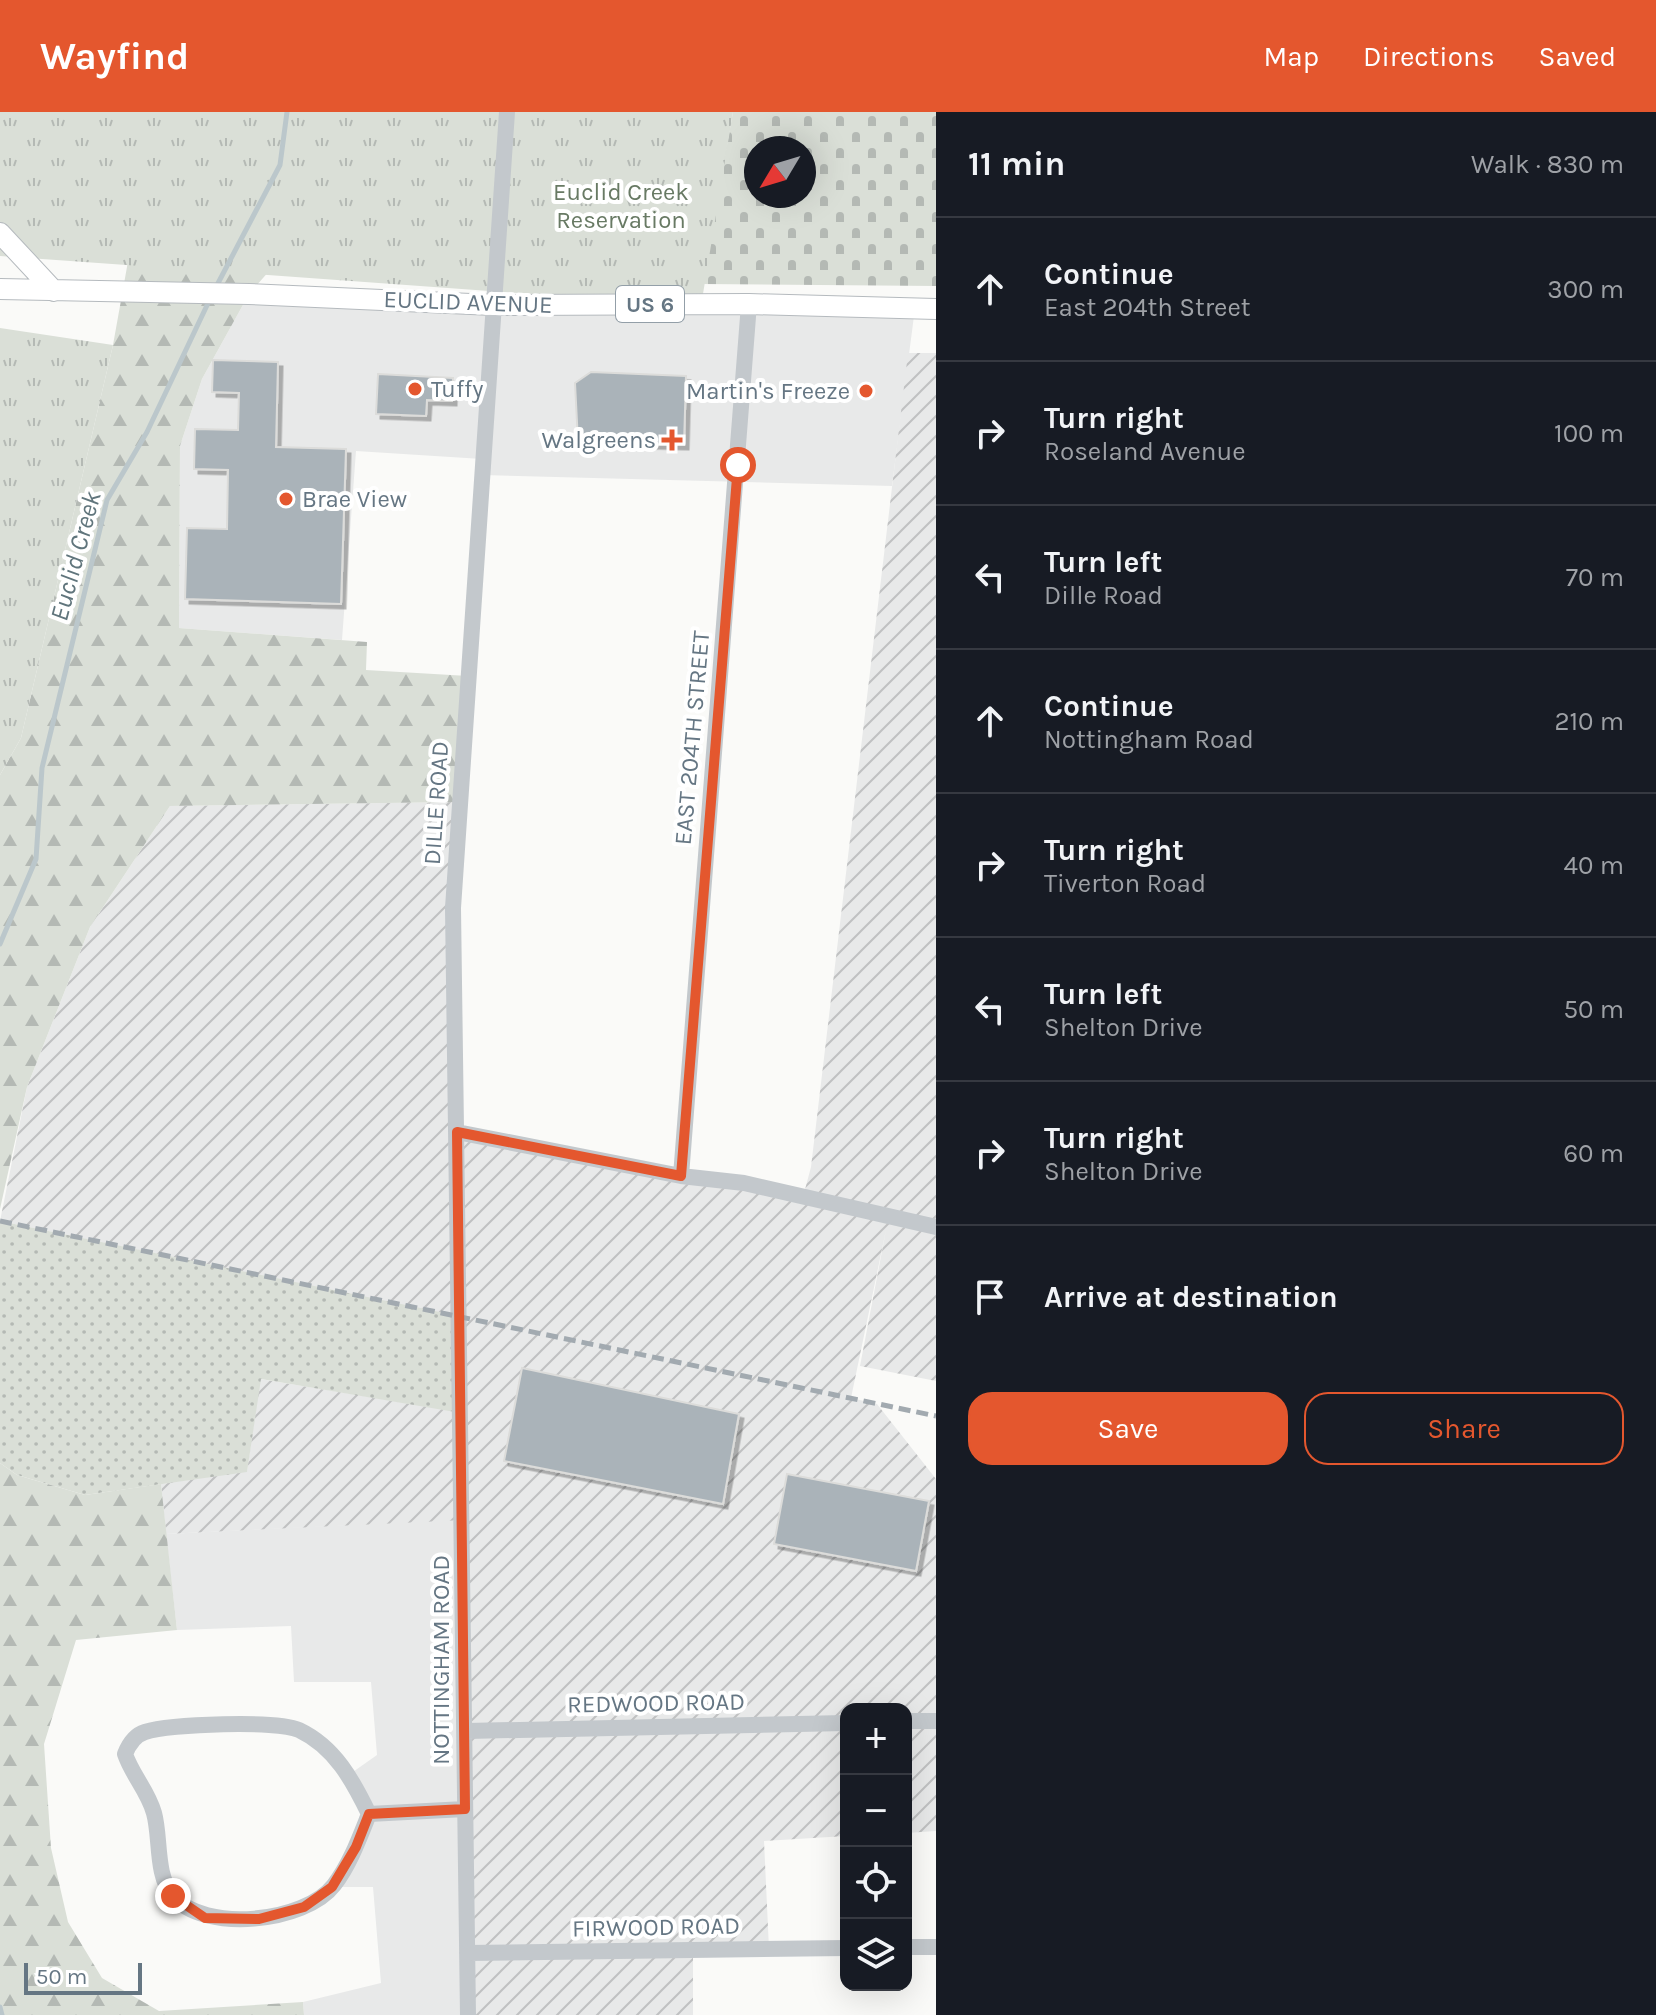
<!DOCTYPE html>
<meta charset="utf-8">
<style>
:root{--surface:#171b24;--page:#242831;--text:#f1f3f6;--muted:#9ea1a6;--line:#363941;--accent:#e4572e}
body{margin:0;font-family:Karla,sans-serif;background:var(--page);color:var(--text)}
.controls{position:absolute;right:24px;bottom:24px;display:grid;overflow:hidden;border-radius:16px;box-shadow:0 8px 32px #0002}
.controls button{width:72px;height:72px;display:grid;place-items:center;padding:0;border:0;border-bottom:2px solid var(--line);background:var(--surface);color:var(--text);font:40px sans-serif}
.compass{position:absolute;left:744px;top:24px;width:72px;height:72px;border-radius:50%;background:var(--surface);box-shadow:0 8px 32px #0002;rotate:232deg}
.scale{position:absolute;left:24px;bottom:20px;width:118px;box-sizing:border-box;padding-left:8px;border:4px solid #657683;border-top:0;font-size:22px;line-height:28px;white-space:nowrap;color:#657683;-webkit-text-stroke:6px #fff;paint-order:stroke}
.stop{position:absolute;width:24px;height:24px;margin:-18px;border:6px solid #e4572e;border-radius:50%;background:#fff}
.stop.end{background:#e4572e;border-color:#fff;box-shadow:0 2px 8px #0008}
.list{margin:0;padding:0;list-style:none}
h2{display:flex;justify-content:space-between;align-items:center;height:104px;margin:0;padding:0 32px;font-size:34px}
h2 small{font-size:26px;font-weight:400;color:var(--muted)}
.list li{display:grid;grid-template-columns:52px 1fr auto;gap:24px;align-items:center;box-sizing:border-box;height:144px;padding:0 32px;border-top:2px solid var(--line)}
.list b{display:block;font-size:30px;white-space:nowrap}
.list p{margin:0;font-size:26px;white-space:nowrap;color:var(--muted)}
.list em{font-size:26px;font-style:normal;color:var(--muted)}
.actions{display:flex;gap:16px;padding:24px 32px}
.actions a{flex:1;padding:18px 0;border:2px solid var(--accent);border-radius:24px;text-align:center;font-size:28px;color:var(--accent)}
.actions .main{background:var(--accent);color:#fff}
.icon{flex:none;width:44px;height:44px;fill:none;stroke:currentColor;stroke-width:2;stroke-linecap:round;stroke-linejoin:round}
.map{position:relative;flex:none;width:936px;height:1903px;overflow:hidden}
header{display:flex;align-items:center;gap:48px;box-sizing:border-box;height:112px;padding:0 40px;background:var(--accent);color:#fff}
header strong{font-size:38px}
nav{display:flex;gap:44px;margin-inline-start:auto;font-size:28px}
main{display:flex}
aside{flex:1;background:var(--surface)}
.map>svg:first-child{display:block}
.built{fill:#e8e9e9}
.industrial{fill:url(#industrial-furrows)}
.grass{fill:url(#grass-dots)}
.forest{fill:url(#forest-firs)}
.cemetery{fill:url(#cemetery-stones);fill-rule:evenodd}
.park{fill:url(#park-tufts)}
.lines{fill:none;stroke-linecap:round;stroke-linejoin:round}
.stream{stroke:#bbc7cb;stroke-width:5}
.building{fill:#aab3b9;stroke:#dcdcda;stroke-width:2;filter:url(#shadow)}
.major-casing{stroke:#b5babe;stroke-width:22}
.minor{stroke:#c3c8cc;stroke-width:16}
.major{stroke:#fff;stroke-width:20}
.rail{stroke:#a2aab0;stroke-width:5;stroke-dasharray:12 6;stroke-linecap:butt}
.route{stroke:#e4572e;stroke-width:10}
.poi-dot{fill:#e4572e;stroke:#fff;stroke-width:3}
.labels{text-anchor:middle;stroke-width:8;stroke-linejoin:round;paint-order:stroke}
.shield{fill:#fff;stroke:#939fa8;stroke-width:2}
.shield-label{font-size:22px;font-weight:bold;fill:#657683}
.park-label{font-size:24px;fill:#687a64;stroke:#fff}
.street-label{font-size:24px;fill:#657683;stroke:#fff}
.poi-label{font-size:24px;fill:#657683;stroke:#fff;text-anchor:start}
.water-label{font-size:26px;font-style:italic;fill:#60757c;stroke:#fff}
</style>
<header>
<strong>Wayfind</strong>
<nav><a>Map</a><a>Directions</a><a>Saved</a></nav>
</header>
<main>
<div class="map">
<svg width="936" height="1903" viewBox="0 0 936 1903">
<defs>
<pattern id="industrial-furrows" width="10" height="10" patternUnits="userSpaceOnUse" patternTransform="scale(2)"><rect width="10" height="10" fill="#e8e9e9"/><path d="M-1 1l2-2M0 10L10 0M9 11l2-2" fill="none" stroke="#c0c1c2"/></pattern>
<pattern id="grass-dots" width="8" height="8" patternUnits="userSpaceOnUse" patternTransform="scale(2)"><rect width="8" height="8" fill="#dadfd7"/><path d="M2 2h.1M6 6h.1" fill="none" stroke="#b4b9b4" stroke-width="1.8" stroke-linecap="round"/></pattern>
<pattern id="forest-firs" width="22" height="20" patternUnits="userSpaceOnUse" patternTransform="scale(2)"><rect width="22" height="20" fill="#dadfd7"/><path d="M5 1l3.5 6h-7zM16 11l3.5 6h-7z" fill="#b4b9b4"/></pattern>
<pattern id="cemetery-stones" width="16" height="16" patternUnits="userSpaceOnUse" patternTransform="scale(2)"><rect width="16" height="16" fill="#dadfd7"/><path d="M2 7V4a2 2 0 0 1 4 0v3zM10 15v-3a2 2 0 0 1 4 0v3z" fill="#b4b9b4"/></pattern>
<pattern id="park-tufts" width="24" height="20" patternUnits="userSpaceOnUse" patternTransform="scale(2)"><rect width="24" height="20" fill="#dadfd7"/><path d="M3 7l-1-3M5 7V3M7 7l1-3M15 17l-1-3M17 17v-4M19 17l1-3" fill="none" stroke="#b4b9b4"/></pattern>
<filter id="shadow"><feDropShadow dx="4.5" dy="4.5" stdDeviation="0" flood-color="#0004"/></filter>
</defs>
<rect width="100%" height="100%" fill="#fafaf8"/>
<path class="built" d="M249,182L915,196L892,374L482,363V347L356,339L342,528L179,516L180,334L202,267Z
M464,1407L468,1903H304L303,1890L381,1871L373,1775H332L369,1703L350,1662L377,1643L371,1570H294L291,1514L177,1518L166,1422Z"/>
<path class="industrial" d="M908,241H936V1269L860,1254L886,1118L851,1286L877,1292L936,1367V1719L906,1721V1597H846V1724L764,1729L769,1837L693,1838V1903H468L464,1408L166,1422L161,1372L247,1359L260,1267L461,1300L458,1205L0,1109L27,975L90,815L170,694L460,690L457,1020L803,1085L811,1055Z"/>
<path class="grass" d="M0,1109L459,1204L461,1301L261,1267L247,1360L85,1383L17,1363L0,1351Z"/>
<path class="forest" d="M139,88L322,99L249,182L202,267L180,334L179,516L367,530L366,558L468,564L460,690L170,694L90,815L27,975L0,1097V663L21,626L113,233Z
M0,1351L17,1363L85,1383L161,1372L177,1518L76,1528L44,1632L51,1736L68,1810L102,1866L159,1899L303,1890L304,1903H0Z"/>
<path class="cemetery" d="M733,0H936V174L702,172ZM756,36H804V84H756Z"/>
<path class="park" d="M0,0H733L701,194L0,144Z
M0,216L113,233L21,626L0,663Z"/>
<g class="lines">
<path class="stream" d="M216,175L280,53L287,0
M0,832L36,747L42,656L107,388L147,320L210,187
M0,1895L2,1903"/>
</g>
<path class="building" d="M213,248L278,250L276,335L346,337L341,492L185,487L187,416L227,417L228,358L194,357L195,317L238,318L239,281L212,280Z
M591,260L686,264L684,333L578,330L575,271Z
M378,262L453,266L452,289L427,288L426,304L376,302Z
M522,1256L739,1302L723,1392L504,1349Z
M787,1362L929,1389L916,1459L774,1432Z"/>
<g class="lines">
<defs>
<path id="major" d="M0,121L54,179
M0,177L249,182L493,193L749,192L936,197"/>
</defs>
<use href="#major" class="major-casing"/>
<path class="minor" d="M457,1020L681,1064L744,1071L936,1115
M681,1064L749,192
M906,1609H936
M467,1619L846,1611
M369,1702C359,1727 350,1752 334,1773C305,1811 204,1821 173,1784C155,1763 161,1726 154,1701C148,1679 132,1663 125,1642C129,1632 135,1623 145,1620C170,1612 277,1608 299,1618C335,1635 353,1669 369,1702L465,1697
M906,1835H936
M467,1841L846,1836
M468,1903L453,796L507,0"/>
<use href="#major" class="major"/>
<path class="rail" d="M0,1109L936,1304"/>
</g>
<g class="lines">
<path class="route" d="M173,1784L205,1806L259,1807L304,1795L332,1775L356,1735L369,1702L465,1697L457,1020L681,1064L738,353"/>
</g>
<g class="poi-dot">
<circle cx="415" cy="277" r="8"/>
<circle cx="866" cy="279" r="8"/>
<path d="M668 316h8v8h8v8h-8v8h-8v-8h-8v-8h8z"/>
<circle cx="286" cy="387" r="8"/>
</g>
<g class="labels">
<rect class="shield" x="616" y="174" width="68" height="36" rx="6"/>
<g class="shield-label">
<text x="650" y="200">US 6</text>
</g>
<g class="park-label">
<text x="621" y="88">Euclid Creek<tspan x="621" dy="28">Reservation</tspan></text>
</g>
<g class="street-label">
<text transform="translate(468 190) rotate(2)" y="8">EUCLID AVENUE</text>
<text transform="translate(692 626) rotate(-85)" y="8">EAST 204TH STREET</text>
<text transform="translate(436 691) rotate(-86)" y="8">DILLE ROAD</text>
<text transform="translate(441 1548) rotate(-90)" y="8">NOTTINGHAM ROAD</text>
<text transform="translate(656 1591) rotate(-1)" y="8">REDWOOD ROAD</text>
<text transform="translate(656 1815) rotate(-1)" y="8">FIRWOOD ROAD</text>
</g>
<g class="poi-label">
<text x="431" y="285">Tuffy</text>
<text x="850" y="287" text-anchor="end">Martin's Freeze</text>
<text x="656" y="336" text-anchor="end">Walgreens</text>
<text x="302" y="395">Brae View</text>
</g>
<g class="water-label">
<text transform="translate(75 444) rotate(-75)" y="9">Euclid Creek</text>
</g>
</g>
</svg>
<div class="controls">
<button>+</button>
<button>−</button>
<button><svg class="icon" aria-label="locate" viewBox="0 0 24 24"><circle cx="12" cy="12" r="6"/><path d="M12 2v4M12 18v4M2 12h4M18 12h4"/></svg></button>
<button><svg class="icon" aria-label="layers" viewBox="0 0 24 24"><path d="M12 4l9 5-9 5-9-5zM3 14l9 5 9-5"/></svg></button>
</div>
<svg class="compass" viewBox="-18 -18 36 36"><path d="M0-13l5 13h-10z" fill="#e53935"/><path d="M0 13l5-13h-10z" fill="#9ea1a6"/></svg>
<div class="scale">50 m</div>
<div class="stop" style="left:738px;top:353px"></div>
<div class="stop end" style="left:173px;top:1784px"></div>
</div>
<aside>
<h2>11 min<small>Walk · 830 m</small></h2>
<ul class="list">
<li><svg class="icon" aria-label="ahead" viewBox="0 0 24 24"><path d="M12 20V5M6 11l6-6 6 6"/></svg><div><b>Continue</b><p>East 204th Street</p></div><em>300 m</em></li>
<li><svg class="icon" aria-label="right" viewBox="0 0 24 24"><path d="M7 20v-9h11M14 6l5 5-5 5"/></svg><div><b>Turn right</b><p>Roseland Avenue</p></div><em>100 m</em></li>
<li><svg class="icon" aria-label="left" viewBox="0 0 24 24"><path d="M17 20v-9H6M10 6l-5 5 5 5"/></svg><div><b>Turn left</b><p>Dille Road</p></div><em>70 m</em></li>
<li><svg class="icon" aria-label="ahead" viewBox="0 0 24 24"><path d="M12 20V5M6 11l6-6 6 6"/></svg><div><b>Continue</b><p>Nottingham Road</p></div><em>210 m</em></li>
<li><svg class="icon" aria-label="right" viewBox="0 0 24 24"><path d="M7 20v-9h11M14 6l5 5-5 5"/></svg><div><b>Turn right</b><p>Tiverton Road</p></div><em>40 m</em></li>
<li><svg class="icon" aria-label="left" viewBox="0 0 24 24"><path d="M17 20v-9H6M10 6l-5 5 5 5"/></svg><div><b>Turn left</b><p>Shelton Drive</p></div><em>50 m</em></li>
<li><svg class="icon" aria-label="right" viewBox="0 0 24 24"><path d="M7 20v-9h11M14 6l5 5-5 5"/></svg><div><b>Turn right</b><p>Shelton Drive</p></div><em>60 m</em></li>
<li><svg class="icon" aria-label="arrive" viewBox="0 0 24 24"><path d="M6 21V4h12l-3 4 3 4H6"/></svg><div><b>Arrive at destination</b></div></li>
</ul>
<div class="actions"><a class="main">Save</a><a>Share</a></div>
</aside>
</main>
